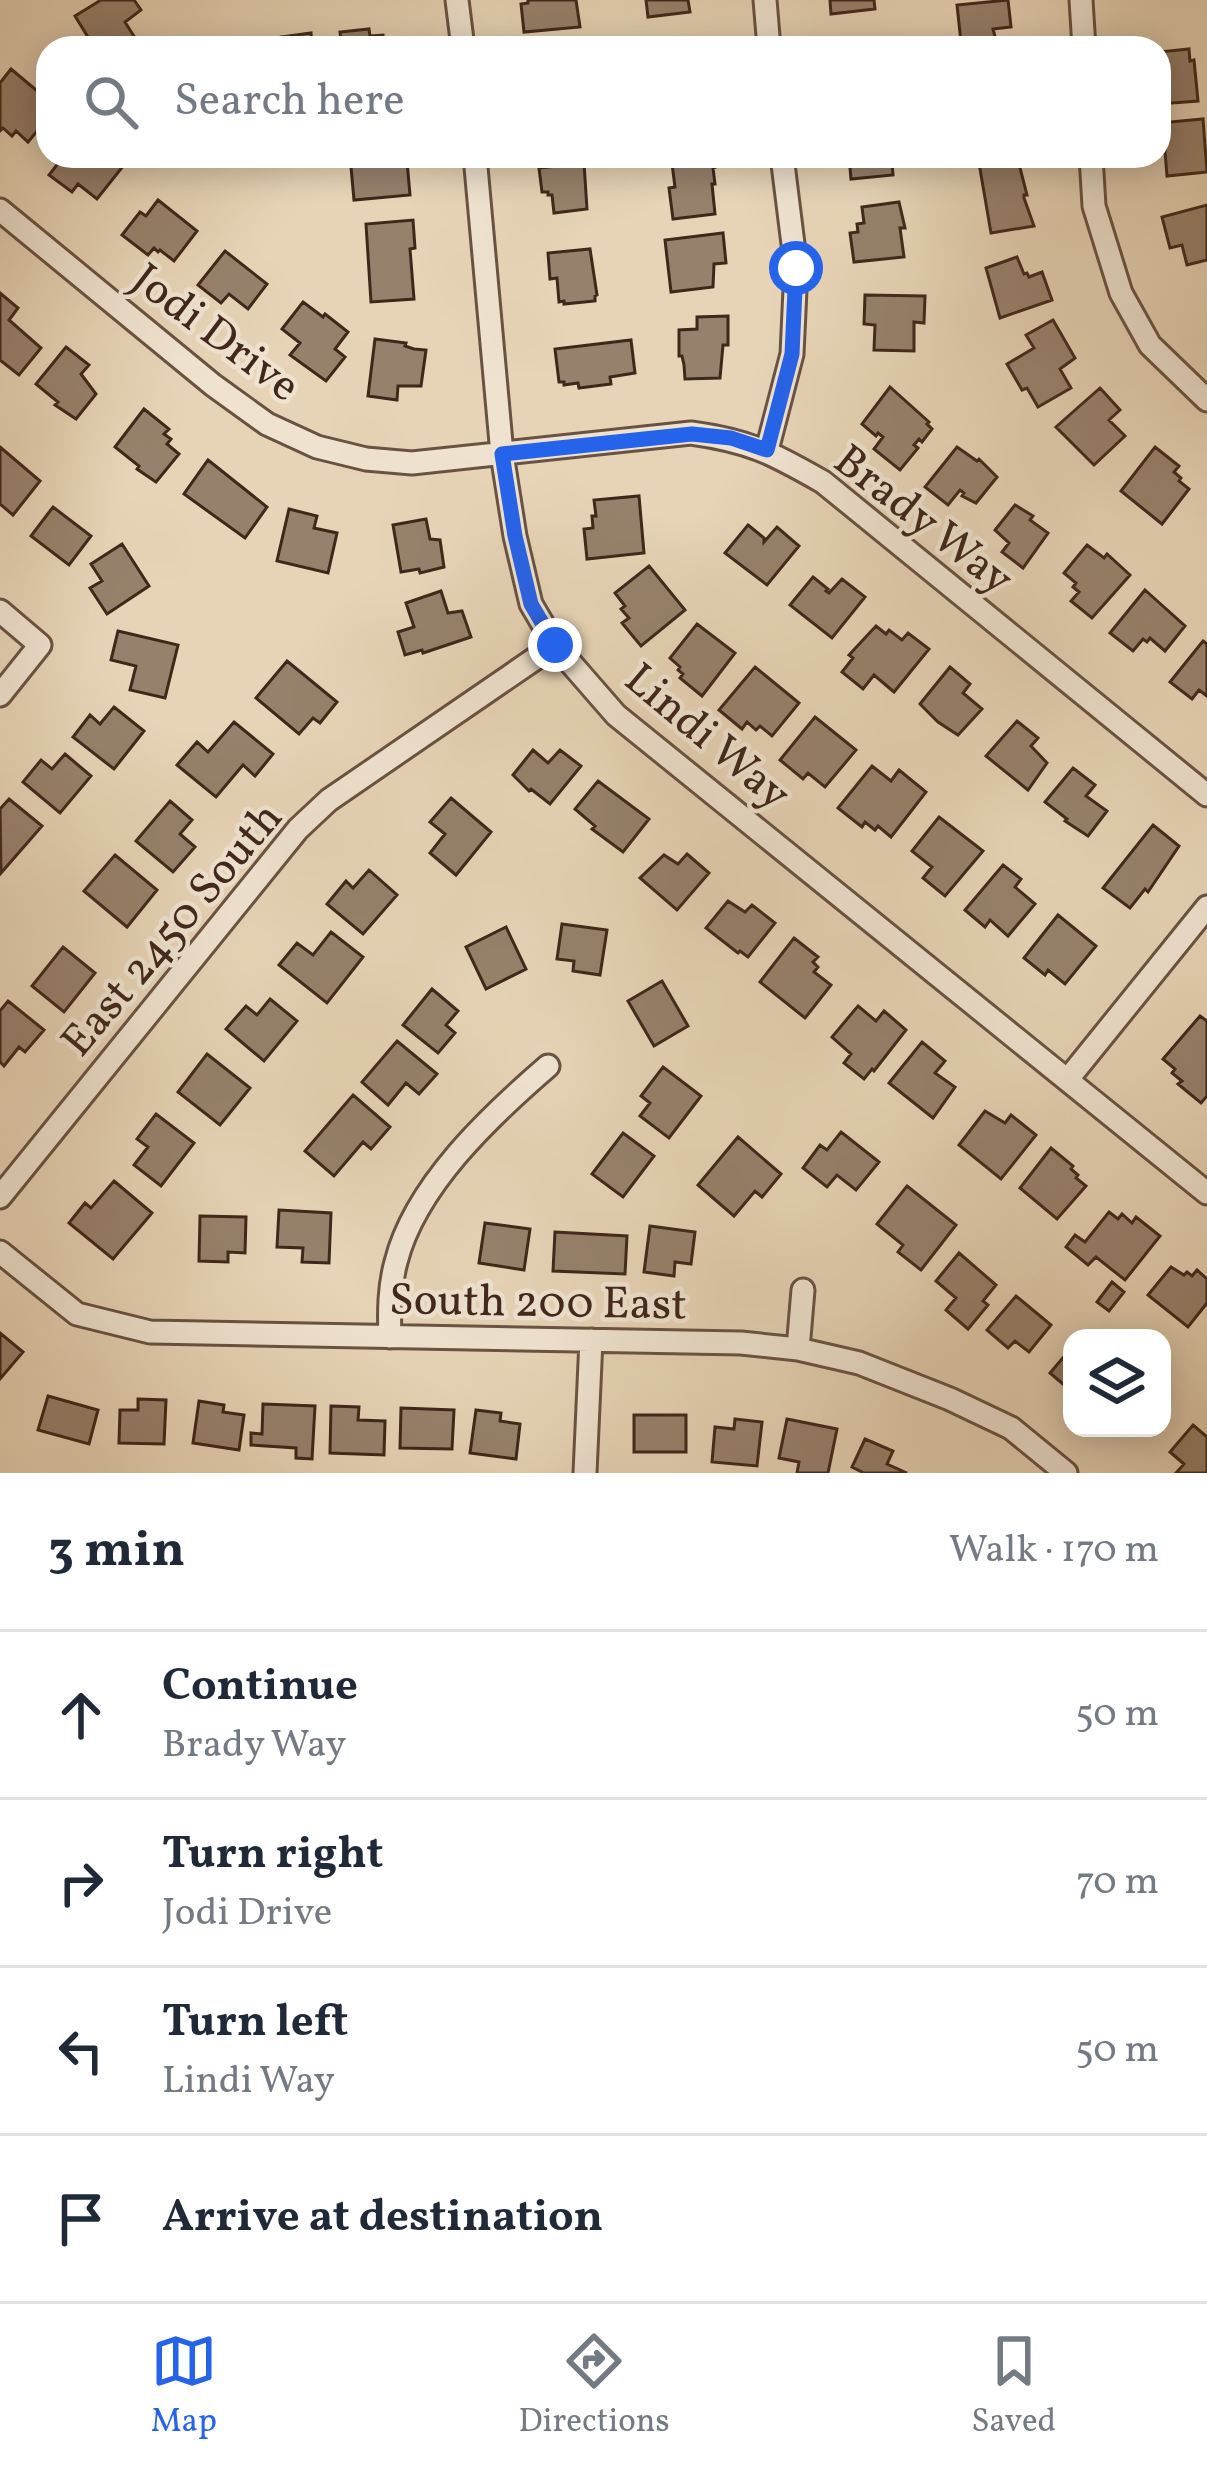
<!DOCTYPE html>
<meta charset="utf-8">
<style>
:root{--surface:#fff;--page:#f2f2f3;--text:#1f2937;--muted:#747a83;--line:#e0e1e3;--accent:#2563eb}
body{margin:0;font-family:Vollkorn,serif;background:var(--page);color:var(--text)}
.controls{position:absolute;right:36px;bottom:36px;display:grid;overflow:hidden;border-radius:24px;box-shadow:0 6px 30px #0003}
.controls button{width:108px;height:108px;display:grid;place-items:center;padding:0;border:0;border-bottom:3px solid var(--line);background:var(--surface);color:var(--text);font:60px sans-serif}
.stop{position:absolute;width:36px;height:36px;margin:-27px;border:9px solid #2563eb;border-radius:50%;background:#fff}
.stop.end{background:#2563eb;border-color:#fff;box-shadow:0 3px 12px #0008}
.list{margin:0;padding:0;list-style:none}
h2{display:flex;justify-content:space-between;align-items:center;height:156px;margin:0;padding:0 48px;font-size:51px}
h2 small{font-size:39px;font-weight:400;color:var(--muted)}
.list li{display:grid;grid-template-columns:78px 1fr auto;gap:36px;align-items:center;box-sizing:border-box;height:168px;padding:0 48px;border-top:3px solid var(--line)}
.list b{display:block;font-size:45px;white-space:nowrap}
.list p{margin:0;font-size:39px;white-space:nowrap;color:var(--muted)}
.list em{font-size:39px;font-style:normal;color:var(--muted)}
.icon{flex:none;width:66px;height:66px;fill:none;stroke:currentColor;stroke-width:2;stroke-linecap:round;stroke-linejoin:round}
.map{position:relative;flex:none;width:1207px;height:1473px;overflow:hidden}
.search{position:absolute;background:var(--surface);box-shadow:0 6px 30px #0003;left:36px;right:36px;top:36px;height:132px;display:flex;align-items:center;gap:30px;box-sizing:border-box;padding:0 42px;border-radius:36px;color:var(--muted);font-size:45px}
.sheet{height:828px;background:var(--surface)}
nav{display:flex;justify-content:space-around;align-items:center;box-sizing:border-box;height:168px;border-top:3px solid var(--line);background:var(--surface);font-size:33px;color:var(--muted)}
nav a{display:grid;justify-items:center;gap:6px}
nav .on{color:var(--accent)}
.map>svg:first-child{display:block}
.building{fill:#97816c;stroke:#40271b;stroke-width:3}
.lines{fill:none;stroke-linecap:round;stroke-linejoin:round}
.minor-casing{stroke:#6a5242;stroke-width:27}
.minor{stroke:#efe3d0;stroke-width:21}
.route{stroke:#2563eb;stroke-width:15}
.labels{text-anchor:middle;stroke-width:9;stroke-linejoin:round;paint-order:stroke}
.street-label{font-size:45px;fill:#40271b;stroke:#efe3d0}
</style>
<div class="map">
<svg width="1207" height="1473" viewBox="0 0 1207 1473">
<rect width="100%" height="100%" fill="#e7d4b6"/>
<filter id="stains"><feTurbulence type="fractalNoise" baseFrequency=".00167" numOctaves="4"/><feColorMatrix values="0 0 0 0 .2 0 0 0 0 .09 0 0 0 0 .02 0 0 0 .5 -.17"/></filter>
<radialGradient id="worn" r=".72"><stop offset=".6" stop-color="#630" stop-opacity="0"/><stop offset="1" stop-color="#630" stop-opacity=".3"/></radialGradient>
<path class="building" d="M101,0H134L141,10L125,22L137,41L126,48H101L95,39L91,42L75,16Z
M528,0H576L580,27L524,32L521,4L528,3Z
M646,0H688L690,12L648,17Z
M830,0H874L875,9L831,14Z
M1008,0L1011,27L993,29L998,48H965L964,42H961L957,5Z
M369,29L370,36L383,35V39L398,38L399,48H342L340,32Z
M311,33L312,48H277H282L281,37Z
M1189,49L1190,61L1194,60L1198,101L1159,104V52Z
M11,69L48,100V118L28,142L16,131L12,136L3,128L0,131V83Z
M1203,119L1207,172L1167,176L1165,151H1159V123Z
M64,156H113L124,165L97,199L78,184L72,192L49,175Z
M350,156H398L399,162L407,161L410,195L354,200Z
M671,156H715L716,167L713,168L715,184H712L715,214L673,219L669,188L675,187Z
M849,156H895V161L892,162L893,175L851,179Z
M1017,156L1027,195H1024V198L1034,226L991,233L979,163Z
M584,163L587,209L554,213L552,195H548V192H542L539,168Z
M158,200L197,231L174,261L160,250L158,252L154,248L148,255L122,235L140,212L146,216Z
M899,202L905,228H900L904,257L854,262L850,233L858,232L857,224L864,223L862,207Z
M1207,205V260L1187,265L1182,245L1170,248L1162,217Z
M413,220L415,248L410,249L414,299L371,302L366,224Z
M723,233L726,263L714,264L713,287L671,292L665,240Z
M590,249L597,295L595,296V301L564,304V301L559,302L557,278L550,279L548,253Z
M225,251L267,284L248,309L229,294L221,303L198,285Z
M1017,257L1024,274L1027,273L1029,277L1042,272L1052,300L1000,318L986,268Z
M0,293L18,308L9,320L41,348L19,375L0,360Z
M865,295L925,296L924,323L914,322V351L874,350L875,325L864,324Z
M303,302L323,317L325,314L348,332L335,349L345,357L326,381L290,355L300,343L282,329Z
M728,316V345H723L720,378L685,379L684,365L682,356H679V330L697,329V317Z
M1053,320L1075,358L1060,369L1071,388L1038,407L1027,388L1022,390L1007,364L1034,348L1026,335Z
M375,339L406,343L405,346L414,349L426,350L421,386H398L397,400L368,396Z
M631,340L635,373L610,377L611,384L579,388L578,383L564,385V382H559L555,349Z
M66,347L89,365L81,374L96,394L76,419L55,405L58,402L36,384Z
M890,387L929,422L927,424L932,429L922,442L919,439L914,445L918,448L900,470L874,449L883,437L878,433L876,436L862,424Z
M1100,388L1120,410L1109,420L1125,436L1094,465L1056,427Z
M144,409L169,429L164,434L171,439L167,444L179,454L156,482L137,469L139,466L115,447Z
M0,447L40,481L13,515L0,504Z
M957,447L977,461L979,459L997,477L976,503L962,496L964,493L960,490L948,505L925,487Z
M1155,447L1179,466L1174,472L1181,478L1179,481L1189,489L1162,524L1121,491Z
M208,460L267,507L245,538L184,494Z
M639,496L644,553L587,559L584,529L593,528L592,516H596L594,500Z
M1015,505L1033,516L1030,520L1048,533L1023,568L1002,552L1009,543L995,530Z
M53,507L91,536L69,565L31,536Z
M289,509L317,516L314,528L337,533L328,573L277,561Z
M426,519L430,539L440,540L444,567L420,573L419,569L401,572L393,525Z
M748,525L764,538V542L777,527L799,546L767,585L725,553Z
M122,544L149,586L107,614L90,588L102,581L91,564Z
M1087,545L1104,558L1107,554L1130,575L1092,618L1071,601L1079,592L1073,587L1076,583L1064,573Z
M649,566L685,610L641,646L622,623L629,618L621,609L625,606L615,593Z
M813,577L828,589L826,591L829,593L842,579L865,597L832,638L790,605Z
M1145,590L1185,626L1165,651L1150,638L1147,642L1143,639L1133,651L1110,633Z
M441,591L448,613L462,611L471,637L423,653L422,650L405,655L398,632L414,627L406,603Z
M697,624L735,653L702,696L680,678L683,674L678,670L680,667L670,658Z
M876,626L886,634L889,630L902,640L908,633L929,649L894,692L874,675L863,689L842,672L853,658L849,655Z
M118,631L178,645L165,698L130,690L136,666L111,660Z
M1203,641L1207,644V696L1199,690L1192,699L1170,682Z
M287,661L337,702L320,723L313,718L299,734L256,698Z
M755,667L799,703L772,736L760,726L756,730L747,722L742,729L719,710Z
M950,667L970,684L963,693L982,709L958,735L938,722L920,704Z
M114,707L144,731L114,769L73,737L90,715L100,724Z
M815,717L856,750L825,787L808,773L803,779L780,760Z
M1017,721L1038,738L1031,746L1047,763L1028,790L986,756Z
M234,722L273,754L255,776L243,765L216,797L177,765L197,742L208,752Z
M533,750L548,763L560,750L581,766L550,804L531,789L529,791L513,775Z
M65,754L91,776L60,813L23,782L41,760L52,769Z
M872,766L891,781L899,770L926,792L891,837L878,826L875,830L865,822L862,827L838,808Z
M1073,768L1095,785L1086,796L1107,811L1088,836L1065,821L1067,819L1045,802Z
M598,781L649,819L623,852L592,829L595,826L575,809Z
M451,798L491,832L456,875L430,853L445,834L430,822Z
M9,799L42,826L1,873L0,809Z
M170,801L192,820L180,834L195,847L173,872L136,841Z
M939,817L983,851L945,896L923,878L932,867L912,851Z
M1153,825L1179,846L1148,892L1145,889L1130,908L1103,888Z
M687,854L709,873L677,910L640,878L664,855L678,864Z
M115,855L157,890L127,927L84,891Z
M1003,865L1021,879L1015,887L1035,904L1008,936L990,920L985,927L965,910Z
M369,870L397,895L363,934L327,904L346,881L353,888Z
M728,901L745,912L752,905L775,923L748,957L740,951L738,953L706,928Z
M1058,915L1096,946L1065,984L1048,970L1045,975L1024,958Z
M562,924L607,930L600,975L573,971L574,961L557,959Z
M506,927L526,969L486,989L466,947Z
M331,932L363,957L327,1003L279,965L297,943L313,955Z
M794,938L818,957L813,962L818,967L814,972L831,985L805,1018L760,982Z
M63,947L95,973L64,1012L32,986Z
M662,981L688,1026L654,1046L628,1001Z
M432,989L458,1011L446,1025L455,1033L438,1053L403,1025Z
M270,999L297,1021L264,1061L226,1029L246,1006L257,1015Z
M8,1001L44,1030L25,1052L19,1047L4,1066L0,1062V1011Z
M858,1006L876,1021L884,1011L906,1030L874,1071L872,1069L864,1079L844,1063L851,1054L832,1037Z
M1200,1016L1207,1021V1096L1201,1103L1178,1084L1182,1081L1172,1073L1175,1069L1163,1059Z
M397,1041L437,1074L419,1094L406,1083L388,1105L362,1082Z
M922,1042L945,1061L935,1073L955,1087L933,1118L889,1083Z
M207,1054L250,1088L220,1125L178,1092Z
M663,1067L701,1096L669,1138L640,1116L650,1103L641,1096Z
M353,1095L390,1127L371,1149L363,1142L334,1176L305,1151Z
M985,1111L1005,1123L1011,1115L1036,1135L1001,1179L959,1145Z
M156,1114L194,1143L161,1186L134,1165L148,1147L137,1139Z
M841,1132L879,1162L856,1190L837,1175L827,1187L803,1168L820,1145L827,1150Z
M623,1133L654,1156L623,1197L592,1174Z
M738,1137L781,1174L762,1197L755,1191L734,1216L698,1185Z
M1051,1148L1073,1166L1071,1169L1078,1175L1076,1178L1086,1186L1057,1219L1020,1188Z
M114,1181L152,1213L113,1259L69,1223L85,1203L91,1208Z
M907,1186L956,1225L921,1270L898,1252L903,1245L877,1224Z
M279,1210L331,1213L329,1263L302,1262L303,1248L277,1247Z
M1109,1212L1118,1219L1122,1214L1132,1223L1136,1217L1160,1236L1125,1280L1096,1257L1088,1265L1066,1247L1075,1235L1085,1242Z
M200,1216L246,1217L245,1253L228,1252V1262L199,1261Z
M485,1223L530,1229L524,1270L479,1263Z
M650,1226L695,1232L691,1264L675,1262L674,1276L644,1272Z
M555,1232L627,1236L625,1274L553,1271Z
M959,1253L996,1285L983,1301L988,1305L968,1329L946,1310L956,1298L936,1281Z
M1171,1267L1184,1275L1187,1272L1192,1276L1197,1270L1207,1279V1303L1188,1327L1148,1295Z
M1112,1282L1124,1292L1109,1311L1097,1302Z
M1016,1296L1051,1325L1029,1352L1015,1341L1008,1348L987,1330Z
M0,1333L23,1352L0,1379Z
M1072,1347V1389L1070,1390L1050,1373Z
M48,1396L98,1410L89,1444L38,1430Z
M138,1399L166,1400L164,1444L119,1443L120,1410H138Z
M199,1401L224,1405L223,1412L244,1415L239,1450L193,1443Z
M263,1404L315,1406L312,1459L296,1458V1448L251,1445V1433L262,1434Z
M331,1406L359,1407L358,1420L385,1421L384,1455L330,1453Z
M401,1408L454,1410L452,1449L400,1448Z
M476,1410L501,1413L500,1421L520,1424L516,1459L470,1453Z
M634,1415H686V1452H634Z
M735,1419L762,1422L757,1466L712,1462L715,1427L734,1429Z
M787,1419L837,1429L828,1473H797L799,1462L779,1458Z
M1193,1425L1207,1437V1473H1176L1184,1464L1170,1452Z
M865,1439L893,1451L887,1464L907,1473H864L852,1467Z"/>
<g class="lines">
<defs>
<path id="minor" d="M457,0L463,48
M765,0L769,48
M1081,0L1084,48
M475,156L502,454L515,536L531,604L555,645L616,715L1207,1193
M1091,156L1094,206L1121,293L1150,345L1207,400
M0,210L213,385L267,424L317,447L366,459L412,463L691,433C750,441 772,453 823,482L1207,795
M767,450L792,354L796,268L782,156
M0,611L40,645L0,695
M1068,1079L1207,907
M0,1197L298,829L329,800L555,645
M0,1252L77,1314L150,1332L741,1343L798,1349L859,1363L950,1399L1011,1428L1066,1473
M390,1337C389,1312 389,1287 396,1262C415,1186 490,1116 548,1066
M798,1349L803,1290
M585,1473L591,1340"/>
</defs>
<use href="#minor" class="minor-casing"/>
<use href="#minor" class="minor"/>
</g>
<g class="lines">
<path class="route" d="M555,645L531,604L515,536L502,454L692,434L731,438L767,450L792,354L796,268"/>
</g>
<g class="labels">
<g class="street-label">
<text transform="translate(217 331) rotate(37)" y="16">Jodi Drive</text>
<text transform="translate(925 518) rotate(38)" y="16">Brady Way</text>
<text transform="translate(709 735) rotate(40)" y="16">Lindi Way</text>
<text transform="translate(170 928) rotate(-50)" y="16">East 2450 South</text>
<text transform="translate(538 1300) rotate(1)" y="16">South 200 East</text>
</g>
</g>
<rect width="100%" height="100%" filter="url(#stains)"/>
<rect width="100%" height="100%" fill="url(#worn)"/>
</svg>
<div class="controls">
<button><svg class="icon" aria-label="layers" viewBox="0 0 24 24"><path d="M12 4l9 5-9 5-9-5zM3 14l9 5 9-5"/></svg></button>
</div>
<div class="stop" style="left:796px;top:268px"></div>
<div class="stop end" style="left:555px;top:645px"></div>
<div class="search"><svg class="icon" aria-label="search" viewBox="0 0 24 24"><circle cx="10" cy="10" r="6"/><path d="M15 15l6 6"/></svg>Search here</div>
</div>
<section class="sheet">
<h2>3 min<small>Walk · 170 m</small></h2>
<ul class="list">
<li><svg class="icon" aria-label="ahead" viewBox="0 0 24 24"><path d="M12 20V5M6 11l6-6 6 6"/></svg><div><b>Continue</b><p>Brady Way</p></div><em>50 m</em></li>
<li><svg class="icon" aria-label="right" viewBox="0 0 24 24"><path d="M7 20v-9h11M14 6l5 5-5 5"/></svg><div><b>Turn right</b><p>Jodi Drive</p></div><em>70 m</em></li>
<li><svg class="icon" aria-label="left" viewBox="0 0 24 24"><path d="M17 20v-9H6M10 6l-5 5 5 5"/></svg><div><b>Turn left</b><p>Lindi Way</p></div><em>50 m</em></li>
<li><svg class="icon" aria-label="arrive" viewBox="0 0 24 24"><path d="M6 21V4h12l-3 4 3 4H6"/></svg><div><b>Arrive at destination</b></div></li>
</ul>
</section>
<nav>
<a class="on"><svg class="icon" aria-label="map" viewBox="0 0 24 24"><path d="M3 6l6-2 6 2 6-2v14l-6 2-6-2-6 2zM9 4v14M15 6v14"/></svg>Map</a>
<a><svg class="icon" aria-label="directions" viewBox="0 0 24 24"><path d="M12 3l9 9-9 9-9-9zM9 14v-3h6M13 9l2 2-2 2"/></svg>Directions</a>
<a><svg class="icon" aria-label="saved" viewBox="0 0 24 24"><path d="M7 4h10v16l-5-4-5 4z"/></svg>Saved</a>
</nav>
